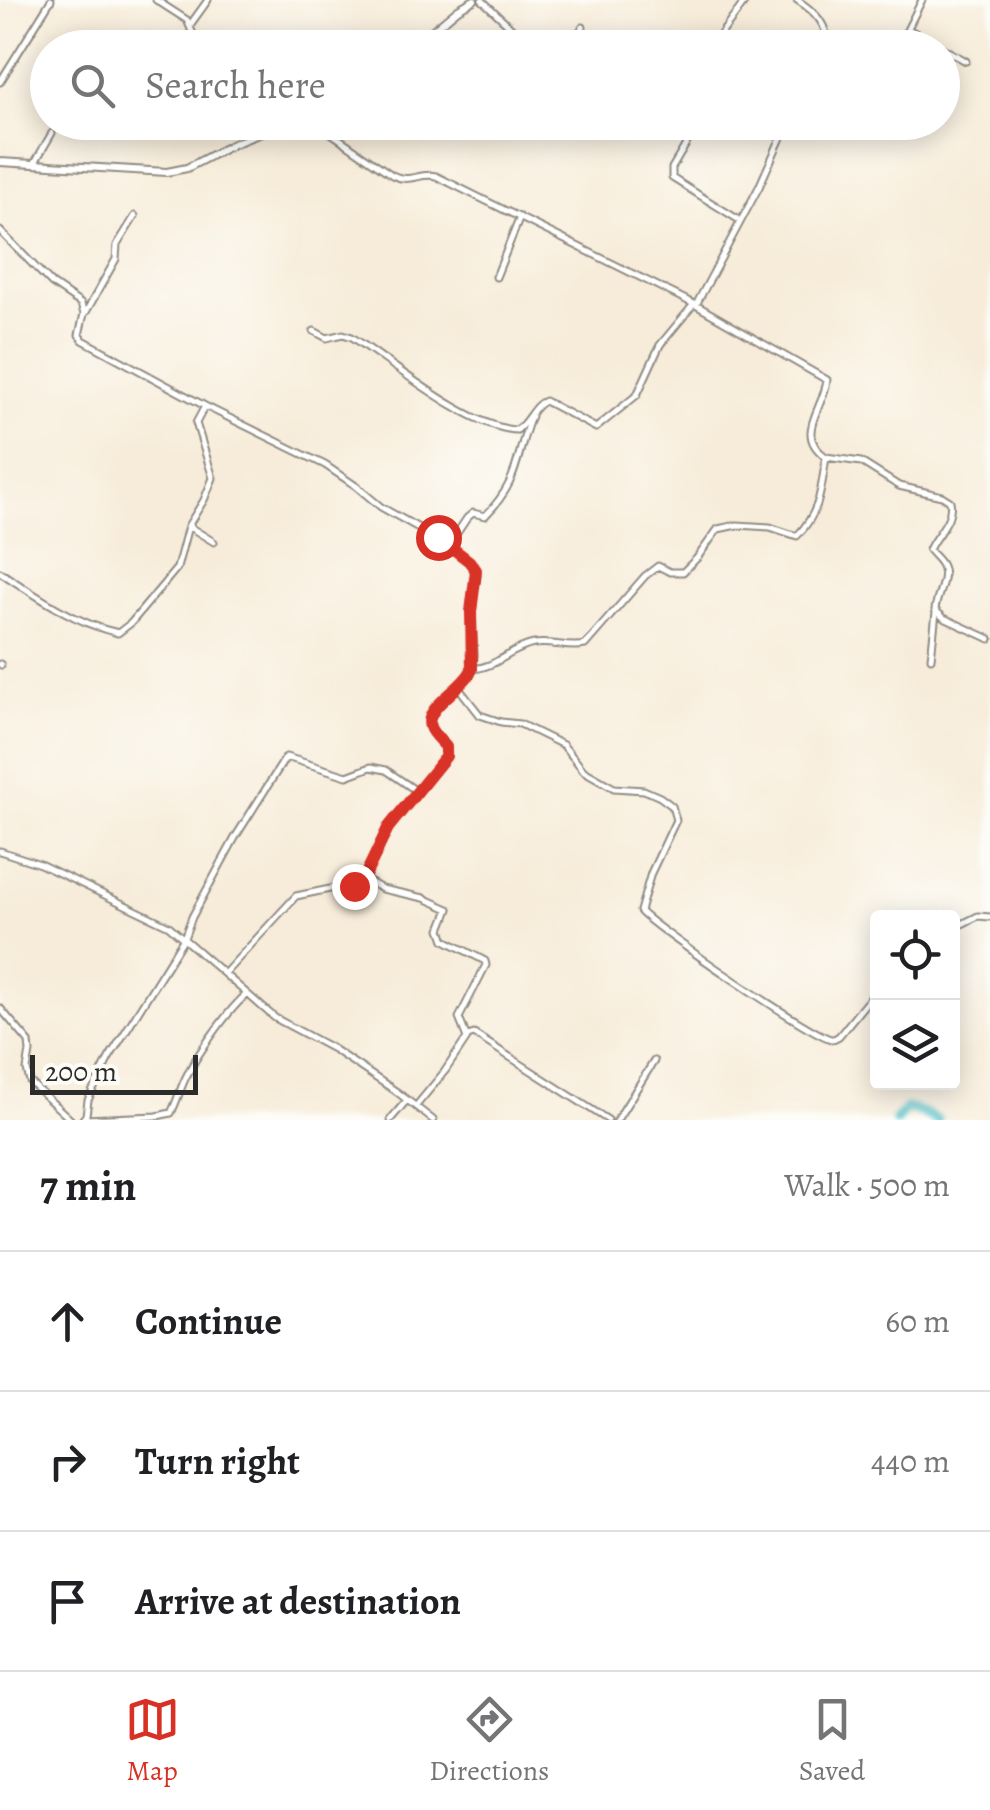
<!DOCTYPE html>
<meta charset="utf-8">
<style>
:root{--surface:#fff;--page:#f6f6f6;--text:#202124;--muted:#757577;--line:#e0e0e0;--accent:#d93025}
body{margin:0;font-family:Alegreya,serif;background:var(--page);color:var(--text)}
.controls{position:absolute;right:30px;bottom:30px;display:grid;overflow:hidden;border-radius:10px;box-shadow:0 5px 25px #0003}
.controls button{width:90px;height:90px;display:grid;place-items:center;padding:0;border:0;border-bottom:2px solid var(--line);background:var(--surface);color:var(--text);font:50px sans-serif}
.scale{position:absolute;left:30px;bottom:25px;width:168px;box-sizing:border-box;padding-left:10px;border:5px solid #2b2b2b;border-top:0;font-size:28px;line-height:35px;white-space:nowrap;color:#2b2b2b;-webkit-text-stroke:8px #fdfcf7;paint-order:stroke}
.stop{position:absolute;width:30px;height:30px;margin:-22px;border:8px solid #d93025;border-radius:50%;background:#fff}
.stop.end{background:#d93025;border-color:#fff;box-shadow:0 2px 10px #0008}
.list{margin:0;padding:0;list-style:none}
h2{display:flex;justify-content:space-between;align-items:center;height:130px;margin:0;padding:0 40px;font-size:42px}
h2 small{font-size:32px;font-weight:400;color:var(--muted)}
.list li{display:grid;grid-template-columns:65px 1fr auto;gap:30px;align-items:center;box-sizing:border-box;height:140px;padding:0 40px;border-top:2px solid var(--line)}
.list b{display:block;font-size:38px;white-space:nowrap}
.list em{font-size:32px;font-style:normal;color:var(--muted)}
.icon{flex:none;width:55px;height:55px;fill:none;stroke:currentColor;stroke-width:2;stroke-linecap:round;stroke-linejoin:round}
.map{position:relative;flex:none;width:990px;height:1120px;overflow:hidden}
.search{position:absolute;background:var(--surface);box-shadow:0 5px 25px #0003;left:30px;right:30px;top:30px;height:110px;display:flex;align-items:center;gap:25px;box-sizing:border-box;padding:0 35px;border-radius:55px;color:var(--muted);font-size:38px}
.sheet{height:550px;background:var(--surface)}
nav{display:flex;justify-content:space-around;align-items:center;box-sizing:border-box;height:140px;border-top:2px solid var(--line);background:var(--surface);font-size:28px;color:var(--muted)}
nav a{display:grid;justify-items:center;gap:5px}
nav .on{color:var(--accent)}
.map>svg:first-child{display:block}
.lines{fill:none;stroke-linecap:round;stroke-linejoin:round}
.river{stroke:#52c0c8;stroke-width:10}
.minor-casing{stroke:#918c82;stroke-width:9}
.tertiary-casing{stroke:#918c82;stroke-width:10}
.minor{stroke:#fff;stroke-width:5}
.tertiary{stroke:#fff;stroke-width:6}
.route{stroke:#d93025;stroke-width:12}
</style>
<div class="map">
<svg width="990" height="1120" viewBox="0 0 990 1120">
<rect width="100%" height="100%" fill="#fdfcf7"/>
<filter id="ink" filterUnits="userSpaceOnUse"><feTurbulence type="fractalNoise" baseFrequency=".01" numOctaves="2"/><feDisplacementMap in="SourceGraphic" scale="20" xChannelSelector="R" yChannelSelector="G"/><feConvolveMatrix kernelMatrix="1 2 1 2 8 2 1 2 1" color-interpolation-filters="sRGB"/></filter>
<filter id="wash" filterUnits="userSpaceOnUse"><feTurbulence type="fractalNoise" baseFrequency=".0048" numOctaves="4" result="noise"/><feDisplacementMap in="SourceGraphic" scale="40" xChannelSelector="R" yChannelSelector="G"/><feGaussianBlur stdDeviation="2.25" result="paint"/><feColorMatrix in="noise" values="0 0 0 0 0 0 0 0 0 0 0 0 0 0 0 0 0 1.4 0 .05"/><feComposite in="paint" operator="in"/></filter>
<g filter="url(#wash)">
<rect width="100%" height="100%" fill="#f7ecd9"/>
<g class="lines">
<path class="river" d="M896,1120L907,1108L921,1112L937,1120"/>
</g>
</g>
<g filter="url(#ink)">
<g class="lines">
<defs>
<path id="minor" d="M156,0L187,20L199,48
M482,0L517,33L546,48
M797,0C816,12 828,25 828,48
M190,25L208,0
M908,29L942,48
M431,32L449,48
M721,34L746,0
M566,48L583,27
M898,48L922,0
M942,48L966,61
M0,82L51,0
M315,122L392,175C410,184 419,172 436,176L694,304L827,380C824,409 793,434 826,457C821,489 821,511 797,536L770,527L737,525L718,529L697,558L683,572H670L658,566L645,576L585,645C568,649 552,641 534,644C511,648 496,668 472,669
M497,122L503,124
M688,141L672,168V178L739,220
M34,164L52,133
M0,231L52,284L81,304L84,314L79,335L83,340L205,406L325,465L356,486L381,507L449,545L467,518L473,513L485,516C520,481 515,458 531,416
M496,277L520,217
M696,305L759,187L788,122
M86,312L116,259L117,245L135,216
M314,331L327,338L343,334L352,337C392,363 471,429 517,430C528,422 534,404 545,401L596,428L637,395L660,345L694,304
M826,457L861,462L899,486L942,496L950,501C954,521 936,533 929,550C933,555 938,559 941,564C949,577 936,596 935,610L944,618L990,639
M188,526L214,542
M0,572C36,596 75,623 118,633L131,623L177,568L188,526L204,500L213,478L196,423L205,406
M931,658L936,612
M0,664L1,665
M458,687L480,715L501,722L520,724L563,745L584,771L614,788L644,790L660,797L672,806L676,820L651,873L640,911C651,926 817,1039 832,1039C835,1039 837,1037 839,1036L878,988
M0,851L40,864L169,926L275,1018L333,1049L397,1092L433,1120
M364,879L382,889L424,898L449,909L441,929L445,940L485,961L486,965L459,1018L467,1038L445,1071L416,1106
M952,929L978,916L990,917
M225,973L296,896L359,883L377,853L388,828L446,757V747L431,729L429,722L436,708L471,674L474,655L471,612L477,575L469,561L449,545
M0,1008L29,1042L30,1052L27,1070L30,1082L71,1120
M468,1036L474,1034L608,1120
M84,1119L157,1116L171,1113C177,1102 180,1089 186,1077C197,1054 229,1009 247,994
M82,1120L86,1115L88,1100L109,1058L184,938L192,917L236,836L286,757L347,776L371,767L386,770L418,792
M390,1120L407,1100
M617,1120L654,1061"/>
<path id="tertiary" d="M411,48L458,9L474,0
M0,162L167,172L187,168L233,144L289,122"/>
</defs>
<use href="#minor" class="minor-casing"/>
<use href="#tertiary" class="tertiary-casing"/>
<use href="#minor" class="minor"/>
<use href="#tertiary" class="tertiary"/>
</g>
</g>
<g class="lines" filter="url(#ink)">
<path class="route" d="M354,886L364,878L388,828L446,756V747C442,742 432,734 430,727C423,707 465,688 472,669L471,612L476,570L469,561L438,537"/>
</g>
</svg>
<div class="controls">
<button><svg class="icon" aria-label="locate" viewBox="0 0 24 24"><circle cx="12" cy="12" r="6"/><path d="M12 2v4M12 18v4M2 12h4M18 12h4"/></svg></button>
<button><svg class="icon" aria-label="layers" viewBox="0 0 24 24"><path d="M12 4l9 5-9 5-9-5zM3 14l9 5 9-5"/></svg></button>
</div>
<div class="scale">200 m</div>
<div class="stop" style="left:438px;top:537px"></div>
<div class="stop end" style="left:354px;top:886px"></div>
<div class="search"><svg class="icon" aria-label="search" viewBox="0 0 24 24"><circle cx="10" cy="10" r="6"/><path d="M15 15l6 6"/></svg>Search here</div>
</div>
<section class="sheet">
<h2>7 min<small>Walk · 500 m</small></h2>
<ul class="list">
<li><svg class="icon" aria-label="ahead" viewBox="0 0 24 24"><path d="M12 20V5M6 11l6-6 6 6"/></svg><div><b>Continue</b></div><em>60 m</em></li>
<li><svg class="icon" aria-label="right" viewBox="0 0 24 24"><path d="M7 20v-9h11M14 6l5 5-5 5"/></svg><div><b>Turn right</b></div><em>440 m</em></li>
<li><svg class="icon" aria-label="arrive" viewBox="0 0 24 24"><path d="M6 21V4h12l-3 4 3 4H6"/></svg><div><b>Arrive at destination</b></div></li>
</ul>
</section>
<nav>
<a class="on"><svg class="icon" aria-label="map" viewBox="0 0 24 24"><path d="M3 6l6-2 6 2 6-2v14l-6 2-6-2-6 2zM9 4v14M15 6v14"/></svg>Map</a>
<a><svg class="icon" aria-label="directions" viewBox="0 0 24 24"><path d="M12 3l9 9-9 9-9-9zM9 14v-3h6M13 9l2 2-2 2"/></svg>Directions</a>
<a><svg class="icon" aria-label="saved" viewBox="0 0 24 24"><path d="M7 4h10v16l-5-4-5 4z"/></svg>Saved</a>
</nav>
